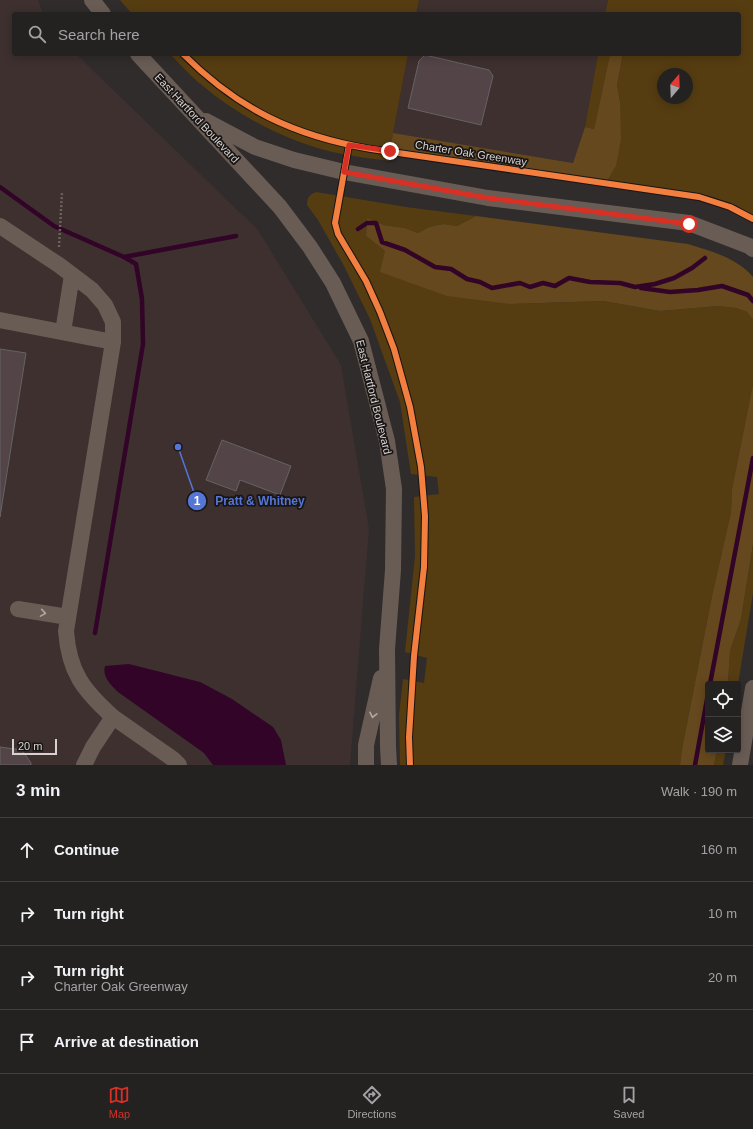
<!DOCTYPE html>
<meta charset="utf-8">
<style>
:root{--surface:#242121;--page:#302e2e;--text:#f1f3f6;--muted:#a3a3a5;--line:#413e3f;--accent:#d93025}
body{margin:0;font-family:Helvetica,sans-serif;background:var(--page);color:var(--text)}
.controls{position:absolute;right:12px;bottom:12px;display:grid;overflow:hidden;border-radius:4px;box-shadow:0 2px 10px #0003}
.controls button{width:36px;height:36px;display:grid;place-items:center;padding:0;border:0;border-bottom:1px solid var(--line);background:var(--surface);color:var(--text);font:20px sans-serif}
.compass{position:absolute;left:657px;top:68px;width:36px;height:36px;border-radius:50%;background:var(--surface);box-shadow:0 2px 10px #0003;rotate:19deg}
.scale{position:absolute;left:12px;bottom:10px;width:45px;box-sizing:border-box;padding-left:4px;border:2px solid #d7d2d1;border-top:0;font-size:11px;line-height:14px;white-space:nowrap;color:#d7d2d1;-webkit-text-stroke:3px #181514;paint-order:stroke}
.stop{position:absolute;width:12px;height:12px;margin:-9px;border:3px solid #d93025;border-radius:50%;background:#fff}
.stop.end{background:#d93025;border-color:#fff;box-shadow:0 1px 4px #0008}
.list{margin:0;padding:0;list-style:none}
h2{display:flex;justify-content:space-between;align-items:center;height:52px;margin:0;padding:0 16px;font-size:17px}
h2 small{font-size:13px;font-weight:400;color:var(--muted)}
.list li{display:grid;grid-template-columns:26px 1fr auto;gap:12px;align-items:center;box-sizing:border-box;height:64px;padding:0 16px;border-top:1px solid var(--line)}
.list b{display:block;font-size:15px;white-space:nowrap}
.list p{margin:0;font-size:13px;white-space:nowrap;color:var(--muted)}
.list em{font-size:13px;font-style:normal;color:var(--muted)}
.icon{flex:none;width:22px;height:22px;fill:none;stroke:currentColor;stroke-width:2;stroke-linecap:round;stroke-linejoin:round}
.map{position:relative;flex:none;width:753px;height:765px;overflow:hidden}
.search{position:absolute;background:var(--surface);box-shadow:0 2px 10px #0003;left:12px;right:12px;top:12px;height:44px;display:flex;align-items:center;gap:10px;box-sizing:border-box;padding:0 14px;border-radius:4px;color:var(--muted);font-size:15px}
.sheet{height:308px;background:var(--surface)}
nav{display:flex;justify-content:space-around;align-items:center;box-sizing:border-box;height:56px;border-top:1px solid var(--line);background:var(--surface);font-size:11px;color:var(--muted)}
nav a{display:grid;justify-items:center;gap:2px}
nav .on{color:var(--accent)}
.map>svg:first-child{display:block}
.built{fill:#3d302f}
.green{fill:#563c11;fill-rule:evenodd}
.forest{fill:#65481d}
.water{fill:#320427}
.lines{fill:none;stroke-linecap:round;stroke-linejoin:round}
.stream{stroke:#320427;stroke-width:4.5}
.building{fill:#534448;stroke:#666364}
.path{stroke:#6b625d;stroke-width:2.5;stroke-dasharray:2 2;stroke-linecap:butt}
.minor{stroke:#695c55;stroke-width:16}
.cycleway-casing{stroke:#181514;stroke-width:8}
.cycleway{stroke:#f27e40;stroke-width:6}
.oneway{stroke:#b0a9a6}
.route{stroke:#d93025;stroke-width:5}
.labels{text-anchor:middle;stroke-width:3.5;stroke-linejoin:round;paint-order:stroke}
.street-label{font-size:11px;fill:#d7d2d1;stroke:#181514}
.leader{fill:none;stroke:#5576d6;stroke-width:1.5}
.callout-dot{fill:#5576d6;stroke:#181514;stroke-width:1.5}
.mark-label{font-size:12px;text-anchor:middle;font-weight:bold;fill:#fff}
.callout-label{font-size:12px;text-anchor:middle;font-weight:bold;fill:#5576d6;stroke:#181514;stroke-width:3.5;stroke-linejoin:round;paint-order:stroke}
</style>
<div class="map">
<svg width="753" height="765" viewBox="0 0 753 765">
<rect width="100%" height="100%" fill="#302c2c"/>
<path class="built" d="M0,0H38L43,14H14V54H76L258,230L341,365L369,529L350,765H0Z
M419,0H608L605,14H416Z
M408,54H598L585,127L573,163L393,133Z"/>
<path class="green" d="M120,0H419L416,14H132Z
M608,0H753V216L736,205L710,196L606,183L616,166L620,102L617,85L623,54H739V14H605ZM663,74H687V98H663Z
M170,54H408L393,133L390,161C374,159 358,157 342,154C292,144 242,119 203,86C191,77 181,65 170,54Z
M598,54H610L594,129L585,127Z
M316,192L406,207L476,216L457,226L443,224L429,227L418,233L405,228L384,225L367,218L366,236L385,251L511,304L603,301L660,311L718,306L736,308L747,312L753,320V384L732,489L731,512L712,596L682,749L680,765H400L399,715L403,679L424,683L427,658L405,652L415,556L414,497L439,494L437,477L411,474L400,402L370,319L344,266L318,220L307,205C307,198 309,195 316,192Z
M753,544V593L738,684H728L730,651L741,619Z
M717,750H726L723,765H714Z"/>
<path class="forest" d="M610,54H623L617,85L620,102L621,139L616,166L606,183L508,170L390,151L393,133L573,163L585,127L594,129Z
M476,216L688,244C711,251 737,258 753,277V320L747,312L736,308L718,306L660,311L603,301L511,304L447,296L380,272L385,251L366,236L367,218L384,225L405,228L418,233L429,227L443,224L457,226Z
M753,384V544L741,619L730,651L728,684H708V750H717L714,765H680L682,749L712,596L731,512L732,489Z"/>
<path class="water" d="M129,664L200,682L232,699L273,727L281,740L286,765H213L204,753L118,692C111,685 102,677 105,666Z"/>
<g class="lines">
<path class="stream" d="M0,187L54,226L124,257L236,236
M358,229L367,223H376L382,242L405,250L435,267L451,269L467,279L480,282L492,288L520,283L530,287L543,283L555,286L569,278L590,282L620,283L635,287L655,284L674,278L692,268L705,258
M641,288L670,292L698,290L722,286L748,295L753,301
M95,633L143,344L142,299L136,264L124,257
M710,684L753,458
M695,765L708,694"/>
</g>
<path class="building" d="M425,55L489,70L493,76L481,125L408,108L419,61Z
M0,349L26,353L0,517Z
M222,440L291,466L280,495L240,480L236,491L206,480Z
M0,747L22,750L31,763V765H0Z"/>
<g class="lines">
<path class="path" d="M59,247L62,192"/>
<path class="minor" d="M92,0L103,14
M138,54L280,207L310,247L333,283L361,341L387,441L394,489L393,570L387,649L388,747L389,765
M206,121L255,147L294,160L344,172L488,198L689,223L749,246L753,249
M0,226L59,265L92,290L105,305L113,322V342L66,631C69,672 83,690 113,717L93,747L84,765
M0,320L113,342
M63,332L72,275
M18,609L68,617
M113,717L173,759L179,765
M366,765V745L381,678
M740,765L753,688"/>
<defs>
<path id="cycleway" d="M183,54C238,109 294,136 371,149L699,197L730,207L753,219
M349,145L335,223L338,234L366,281L380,312L394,349L410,407L421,467L425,516L424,567L414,656L409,737L410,765"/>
</defs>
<use href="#cycleway" class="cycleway-casing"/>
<use href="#cycleway" class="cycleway"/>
</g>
<defs><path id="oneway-chevron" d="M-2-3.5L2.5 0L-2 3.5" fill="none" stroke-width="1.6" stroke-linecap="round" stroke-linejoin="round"/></defs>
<g class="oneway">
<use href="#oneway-chevron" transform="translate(43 613) rotate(9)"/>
<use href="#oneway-chevron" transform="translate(373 715) rotate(102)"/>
</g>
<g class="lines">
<path class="route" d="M390,151L349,145L344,172L488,198L689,224"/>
</g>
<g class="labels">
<g class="street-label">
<text transform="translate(197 118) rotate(47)" y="4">East Hartford Boulevard</text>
<text transform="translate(471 153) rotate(9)" y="4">Charter Oak Greenway</text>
<text transform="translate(374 397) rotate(76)" y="4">East Hartford Boulevard</text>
</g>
</g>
<path class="leader" d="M178 447L197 501"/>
<g class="callout-dot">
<circle cx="178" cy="447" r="4"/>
<circle cx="197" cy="501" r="10"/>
</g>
<g class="mark-label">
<text x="197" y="505">1</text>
</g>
<g class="callout-label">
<text x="260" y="505">Pratt &amp; Whitney</text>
</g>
</svg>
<div class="controls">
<button><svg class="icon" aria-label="locate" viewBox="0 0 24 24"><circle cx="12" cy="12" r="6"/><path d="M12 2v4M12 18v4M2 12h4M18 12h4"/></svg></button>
<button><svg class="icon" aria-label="layers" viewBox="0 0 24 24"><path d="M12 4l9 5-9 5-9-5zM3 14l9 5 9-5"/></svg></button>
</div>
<svg class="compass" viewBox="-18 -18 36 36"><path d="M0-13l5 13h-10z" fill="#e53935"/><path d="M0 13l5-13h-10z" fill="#a3a3a5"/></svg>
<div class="scale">20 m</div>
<div class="stop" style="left:689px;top:224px"></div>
<div class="stop end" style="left:390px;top:151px"></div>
<div class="search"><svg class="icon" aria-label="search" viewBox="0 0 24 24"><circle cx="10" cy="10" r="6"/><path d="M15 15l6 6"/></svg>Search here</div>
</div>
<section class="sheet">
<h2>3 min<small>Walk · 190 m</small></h2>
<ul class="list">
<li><svg class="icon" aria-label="ahead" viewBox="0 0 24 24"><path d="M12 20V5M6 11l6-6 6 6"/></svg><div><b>Continue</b></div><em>160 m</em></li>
<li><svg class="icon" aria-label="right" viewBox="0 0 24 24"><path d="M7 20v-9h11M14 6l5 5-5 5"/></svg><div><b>Turn right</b></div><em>10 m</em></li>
<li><svg class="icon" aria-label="right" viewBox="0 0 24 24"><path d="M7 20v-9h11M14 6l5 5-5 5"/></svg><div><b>Turn right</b><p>Charter Oak Greenway</p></div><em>20 m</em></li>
<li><svg class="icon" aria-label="arrive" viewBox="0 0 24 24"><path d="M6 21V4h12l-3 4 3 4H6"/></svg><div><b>Arrive at destination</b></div></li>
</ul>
</section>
<nav>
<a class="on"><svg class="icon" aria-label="map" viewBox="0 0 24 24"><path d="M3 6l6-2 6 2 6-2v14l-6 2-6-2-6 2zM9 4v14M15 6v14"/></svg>Map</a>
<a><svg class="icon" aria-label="directions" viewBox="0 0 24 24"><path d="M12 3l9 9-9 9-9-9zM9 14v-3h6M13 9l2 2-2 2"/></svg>Directions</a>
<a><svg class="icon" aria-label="saved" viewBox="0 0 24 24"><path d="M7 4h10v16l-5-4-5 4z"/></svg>Saved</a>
</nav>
